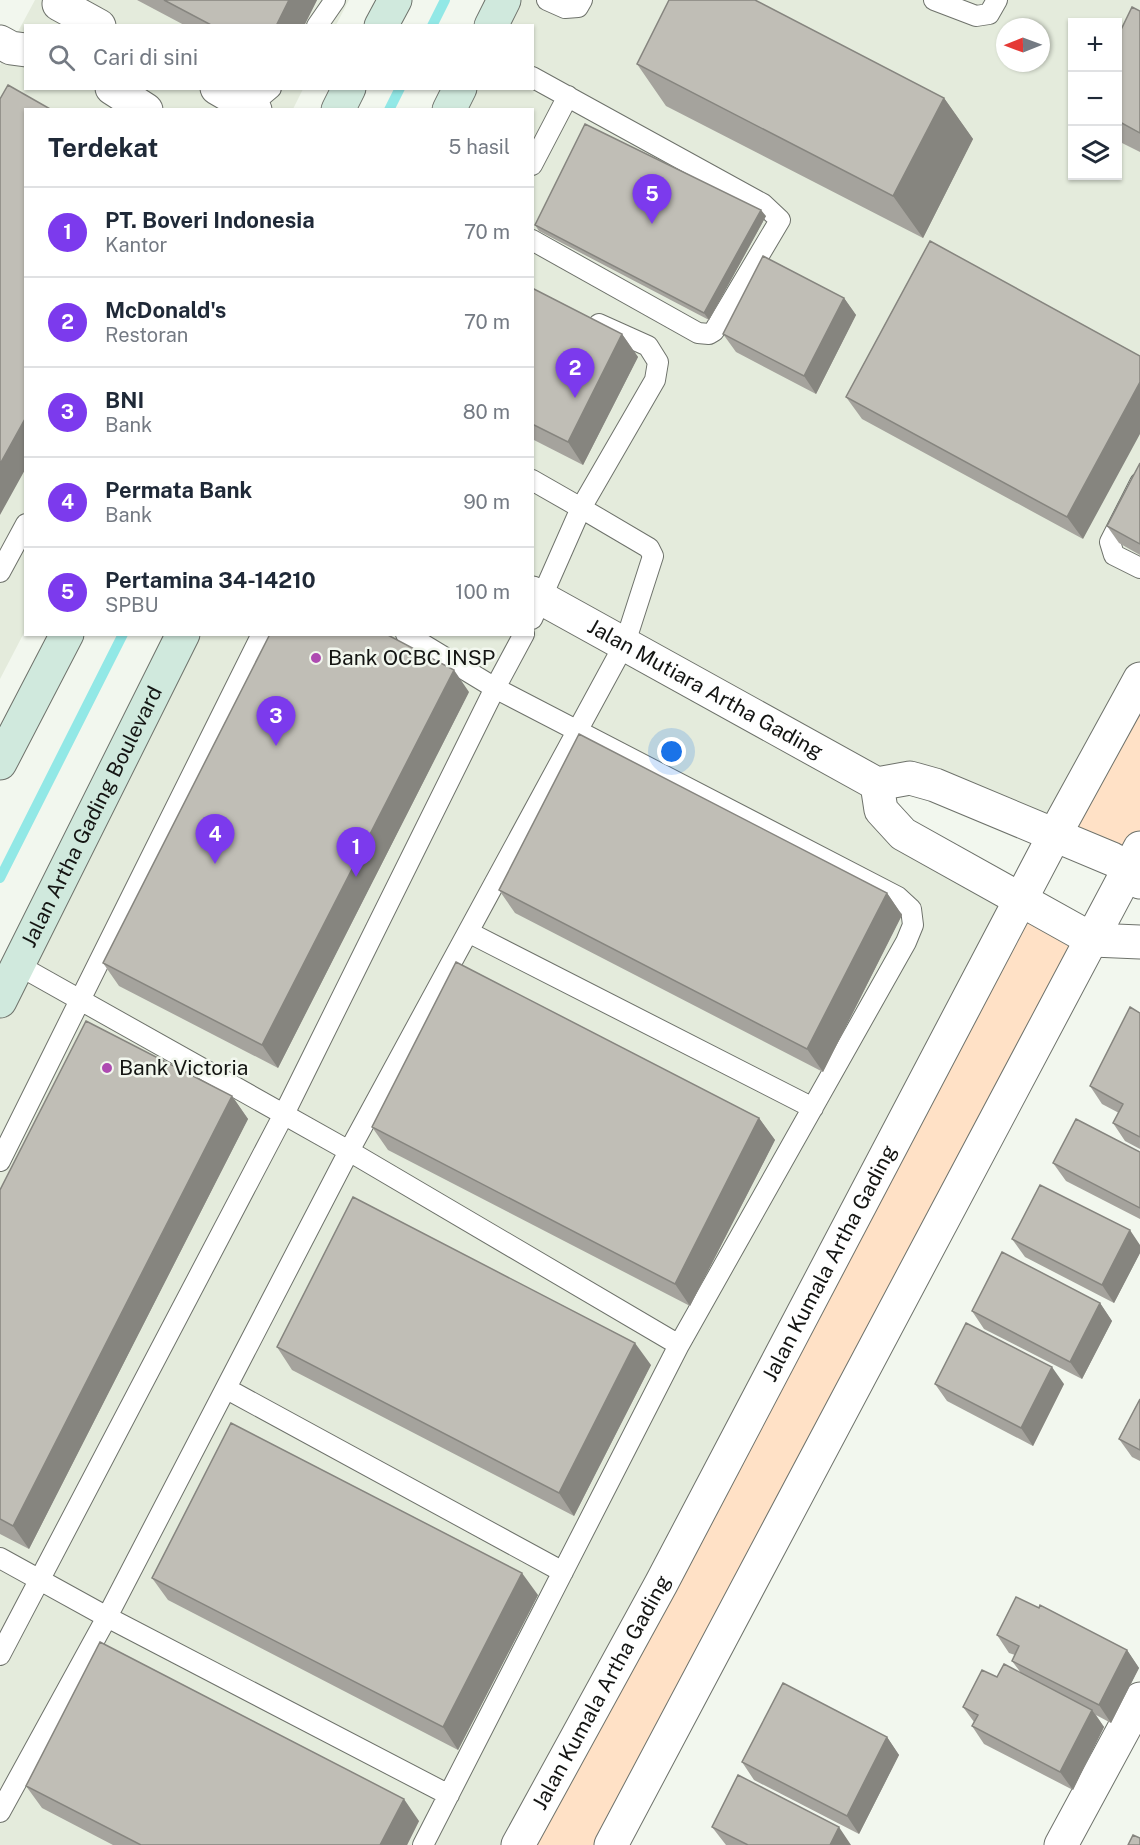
<!DOCTYPE html>
<html lang="id">
<meta charset="utf-8">
<style>
:root{--surface:#fff;--page:#f2f2f3;--text:#1f2937;--muted:#747a83;--line:#e0e1e3;--accent:#7c3aed}
body{margin:0;font-family:"Public Sans",sans-serif;background:var(--page);color:var(--text)}
.controls{position:absolute;right:18px;top:18px;display:grid;overflow:hidden;border-radius:0px;box-shadow:0 2px 4px #0004}
.controls button{width:54px;height:54px;display:grid;place-items:center;padding:0;border:0;border-bottom:2px solid var(--line);background:var(--surface);color:var(--text);font:30px sans-serif}
.compass{position:absolute;left:996px;top:18px;width:54px;height:54px;border-radius:50%;background:var(--surface);box-shadow:0 2px 4px #0004;rotate:269deg}
.you{position:absolute;left:672px;top:752px;width:21px;height:21px;margin:-15px;border:4px solid #fff;border-radius:50%;background:#1a73e8;box-shadow:0 0 0 9px #1a73e833}
.badge{display:grid;place-items:center;width:39px;height:39px;border-radius:50%;background:var(--accent);color:#fff;font-size:20px;font-weight:700}
.pin{position:absolute;translate:-50% -50px;filter:drop-shadow(0 2px 3px #0008)}
.pin::after{content:'';position:absolute;top:32px;width:21px;height:18px;background:inherit;clip-path:polygon(0 0,100% 0,50% 100%)}
.list{margin:0;padding:0;list-style:none}
h2{display:flex;justify-content:space-between;align-items:center;height:78px;margin:0;padding:0 24px;font-size:26px}
h2 small{font-size:20px;font-weight:400;color:var(--muted)}
.list li{display:grid;grid-template-columns:39px 1fr auto;gap:18px;align-items:center;box-sizing:border-box;height:90px;padding:0 24px;border-top:2px solid var(--line)}
.list b{display:block;font-size:22px;white-space:nowrap}
.list p{margin:0;font-size:20px;white-space:nowrap;color:var(--muted)}
.list em{font-size:20px;font-style:normal;color:var(--muted)}
.icon{flex:none;width:33px;height:33px;fill:none;stroke:currentColor;stroke-width:2;stroke-linecap:round;stroke-linejoin:round}
.map{position:relative;flex:none;width:1140px;height:1845px;overflow:hidden}
.search{position:absolute;background:var(--surface);box-shadow:0 2px 4px #0004;left:24px;top:24px;width:510px;height:66px;display:flex;align-items:center;gap:15px;box-sizing:border-box;padding:0 21px;border-radius:0px;color:var(--muted);font-size:22px}
.panel{position:absolute;background:var(--surface);box-shadow:0 2px 4px #0004;left:24px;top:108px;width:510px;height:528px;border-radius:0px}
.map>svg:first-child{display:block}
.built{fill:#e4ebdc;fill-rule:evenodd}
.green{fill:#ffe1c6}
.lines{fill:none;stroke-linecap:round;stroke-linejoin:round}
.stream{stroke:#92e8e6;stroke-width:10}
.lane-casing{stroke:#6e726b;stroke-width:22}
.street-casing{stroke:#6e726b;stroke-width:35}
.secondary-casing{stroke:#6e726b;stroke-width:35}
.lane{stroke:#fff;stroke-width:20}
.street{stroke:#fff;stroke-width:33}
.secondary{stroke:#d0e9dd;stroke-width:33}
.wall{fill:#a5a39d}
.shaded-wall{fill:#86857f}
.building{fill:#c0beb6;stroke:#86857f;stroke-width:1.5}
.poi-dot{fill:#ae4bb1;stroke:#f2f7ee;stroke-width:2}
.labels{text-anchor:middle;stroke-width:5;stroke-linejoin:round;paint-order:stroke}
.poi-label{font-size:21px;fill:#141513;stroke:#f2f7ee;text-anchor:start}
.street-label{font-size:21px;fill:#141513;stroke:#f2f7ee}
</style>
<div class="map">
<svg width="1140" height="1845" viewBox="0 0 1140 1845">
<rect width="100%" height="100%" fill="#f2f7ee"/>
<path class="built" d="M35,0H349L336,25L26,26V88L303,89L293,109L26,110V629L0,679V65Z
M505,0H1140V677L1055,834L910,779L881,810L1021,901L516,1845H0V1001L183,635L532,634L533,613L860,775L533,594L532,110L449,109L460,89L532,88V26L492,25ZM1072,22H1118V176H1072ZM1005,27H1041V63H1005Z"/>
<path class="green" d="M1140,677V848L1129,868L1055,834Z
M1021,901L1100,941L613,1845H519Z"/>
<g class="lines">
<path class="stream" d="M432,26L445,0
M389,110L400,88
M0,878L123,634"/>
<defs>
<path id="lane" d="M547,0L565,8L578,7L582,0
M934,0L976,16L989,14L997,0
M317,26L335,0
M532,77L763,204L780,220L714,331L709,334L698,333L532,240
M245,110L271,88
M532,165L568,96
M532,480L581,508L532,619
M1140,483L1110,542L1114,555L1140,568
M0,572L26,524
M406,634L495,688L898,897L911,909L913,925L906,942L679,1345L423,1845
M468,932L813,1108
M18,965L349,1151L679,1345
M0,1161L262,634
M227,1389L563,1572
M0,1558L107,1617L449,1795
M0,1655L284,1114L495,688L524,634
M0,1812L107,1617L349,1151L625,643L653,556L649,548L581,508L655,380L658,362L648,346L599,324"/>
<g id="street">
<path d="M59,4L99,26"/>
<path d="M0,42L11,48L26,50"/>
<path d="M112,88L146,110"/>
<path d="M217,88L255,110"/>
<path id="s1" d="M532,593L877,784L910,778L935,785L1112,859L1129,868L1140,882"/>
<path d="M877,784L881,810L903,834L1093,940L1140,942"/>
<path id="s2" d="M518,1845L661,1584L1055,834L1140,679"/>
<path d="M611,1845L1140,848"/>
<path d="M1061,1845L1140,1699"/>
</g>
<g id="secondary">
<path d="M381,26L395,0"/>
<path d="M491,26L504,0"/>
<path d="M338,110L349,88"/>
<path d="M449,110L460,88"/>
<path d="M0,763L67,634"/>
<path id="s3" d="M0,1001L183,634"/>
</g>
</defs>
<use href="#lane" class="lane-casing"/>
<use href="#street" class="street-casing"/>
<use href="#secondary" class="secondary-casing"/>
<use href="#lane" class="lane"/>
<use href="#street" class="street"/>
<use href="#secondary" class="secondary"/>
</g>
<path class="wall" d="M137,0H317L304,26H186Z
M1140,11V152L1118,141V36Z
M637,64L944,98L973,139L923,238L666,106Z
M766,216L709,320L539,231L535,225Z
M930,241L1083,539L862,419L846,397Z
M532,288L622,334L638,357L583,465L532,439Z
M844,298L856,315L816,394L736,352L723,334Z
M1140,463V555L1119,543L1107,526Z
M469,692L278,1068L119,986L103,963Z
M499,890L887,893L902,915L823,1072L515,913Z
M1140,1013V1149L1125,1141L1113,1123L1119,1113L1102,1104L1090,1086Z
M232,1096L248,1119L29,1549L0,1534V1190Z
M759,1118L775,1140L690,1306L388,1150L372,1127Z
M1140,1152V1219L1066,1181L1053,1163Z
M1012,1239L1140,1245V1253L1114,1303L1025,1257Z
M1100,1303L1112,1321L1082,1379L984,1329L972,1311Z
M277,1347L651,1365L574,1516L292,1370Z
M935,1384H1064L1033,1446L947,1401Z
M1140,1399V1461L1132,1457L1119,1439Z
M152,1578L538,1595L458,1750L168,1600Z
M1039,1608L1127,1650L1139,1668L1111,1723L1096,1715L1104,1727L1073,1790L984,1744L972,1726L974,1722L963,1707L997,1677L1021,1673L1012,1661L1015,1655L1009,1653L997,1635Z
M887,1737L899,1755L859,1834L754,1780L742,1762Z
M26,1786L419,1821L407,1845H113L42,1808Z
M712,1827L851,1845H726Z"/>
<path class="shaded-wall" d="M289,0H317L304,26H276Z
M944,98L973,139L923,238L893,196Z
M761,210L766,216L709,320L704,313Z
M844,298L856,315L816,394L804,376Z
M622,334L638,357L583,465L568,442Z
M1140,382V434L1083,539L1067,517Z
M26,417V468L0,515V464Z
M454,670L469,692L278,1068L262,1045Z
M887,893L902,915L823,1072L807,1049Z
M232,1096L248,1119L29,1549L13,1526Z
M759,1118L775,1140L690,1306L675,1284Z
M1130,1230L1140,1245V1253L1114,1303L1102,1285Z
M1100,1303L1112,1321L1082,1379L1070,1362Z
M635,1343L651,1365L574,1516L559,1493Z
M1052,1367L1064,1384L1033,1446L1021,1428Z
M522,1573L538,1595L458,1750L443,1727Z
M1127,1650L1139,1668L1111,1723L1099,1705Z
M1092,1710L1104,1727L1073,1790L1060,1772Z
M887,1737L899,1755L859,1834L847,1816Z
M404,1799L419,1821L407,1845H380Z
M839,1827L851,1845H830Z"/>
<path class="building" d="M164,0H289L276,26H213Z
M669,0H755L944,98L893,196L637,64Z
M1132,7L1140,11V133L1118,121V36Z
M8,85L52,110H26V417L0,464V99Z
M585,124L761,210L704,313L535,225Z
M930,241L1140,356V382L1067,517L846,397Z
M763,256L844,298L804,376L723,334Z
M532,288L622,334L568,442L532,424Z
M1140,463V544L1107,526Z
M270,634H386L454,670L262,1045L103,963Z
M579,734L887,893L807,1049L499,890Z
M456,962L759,1118L675,1284L372,1127Z
M1130,1007L1140,1013V1137L1113,1123L1123,1104L1090,1086Z
M86,1021L232,1096L13,1526L0,1519V1190Z
M1076,1119L1140,1152V1208L1053,1163Z
M1040,1185L1130,1230L1102,1285L1012,1239Z
M353,1197L635,1343L559,1493L277,1347Z
M1002,1252L1100,1303L1070,1362L972,1311Z
M966,1323L1052,1367L1021,1428L935,1384Z
M1140,1399V1450L1119,1439Z
M231,1423L522,1573L443,1727L152,1578Z
M1016,1597L1039,1608L1040,1605L1127,1650L1099,1705L1012,1661L1019,1646L997,1635Z
M100,1642L404,1799L380,1845H141L26,1786Z
M1004,1664L1092,1710L1060,1772L972,1726L978,1715L963,1707L982,1670L997,1677Z
M783,1683L887,1737L847,1816L742,1762Z
M738,1775L839,1827L830,1845H748L712,1827Z
M1133,1835L1140,1838V1845H1128Z"/>
<g class="poi-dot">
<circle cx="316" cy="658" r="6"/>
<circle cx="107" cy="1068" r="6"/>
</g>
<g class="labels">
<g class="poi-label">
<text x="328" y="665">Bank OCBC INSP</text>
<text x="119" y="1075">Bank Victoria</text>
</g>
<g class="street-label">
<text dy="7" stroke="none"><textPath href="#s1" startOffset="198">Jalan Mutiara Artha Gading</textPath></text>
<text dy="7" stroke="none"><textPath href="#s3" startOffset="206">Jalan Artha Gading Boulevard</textPath></text>
<text dy="7" stroke="none"><textPath href="#s2" startOffset="660">Jalan Kumala Artha Gading</textPath></text>
<text dy="7" stroke="none"><textPath href="#s2" startOffset="174">Jalan Kumala Artha Gading</textPath></text>
</g>
</g>
</svg>
<div class="controls">
<button>+</button>
<button>−</button>
<button><svg class="icon" aria-label="layers" viewBox="0 0 24 24"><path d="M12 4l9 5-9 5-9-5zM3 14l9 5 9-5"/></svg></button>
</div>
<svg class="compass" viewBox="-18 -18 36 36"><path d="M0-13l5 13h-10z" fill="#e53935"/><path d="M0 13l5-13h-10z" fill="#747a83"/></svg>
<div class="you"></div>
<div class="pin badge" style="left:356px;top:877px">1</div>
<div class="pin badge" style="left:575px;top:398px">2</div>
<div class="pin badge" style="left:276px;top:746px">3</div>
<div class="pin badge" style="left:215px;top:864px">4</div>
<div class="pin badge" style="left:652px;top:224px">5</div>
<div class="search"><svg class="icon" aria-label="search" viewBox="0 0 24 24"><circle cx="10" cy="10" r="6"/><path d="M15 15l6 6"/></svg>Cari di sini</div>
<section class="panel">
<h2>Terdekat<small>5 hasil</small></h2>
<ul class="list">
<li><span class="badge">1</span><div><b>PT. Boveri Indonesia</b><p>Kantor</p></div><em>70 m</em></li>
<li><span class="badge">2</span><div><b>McDonald's</b><p>Restoran</p></div><em>70 m</em></li>
<li><span class="badge">3</span><div><b>BNI</b><p>Bank</p></div><em>80 m</em></li>
<li><span class="badge">4</span><div><b>Permata Bank</b><p>Bank</p></div><em>90 m</em></li>
<li><span class="badge">5</span><div><b>Pertamina 34-14210</b><p>SPBU</p></div><em>100 m</em></li>
</ul>
</section>
</div>
